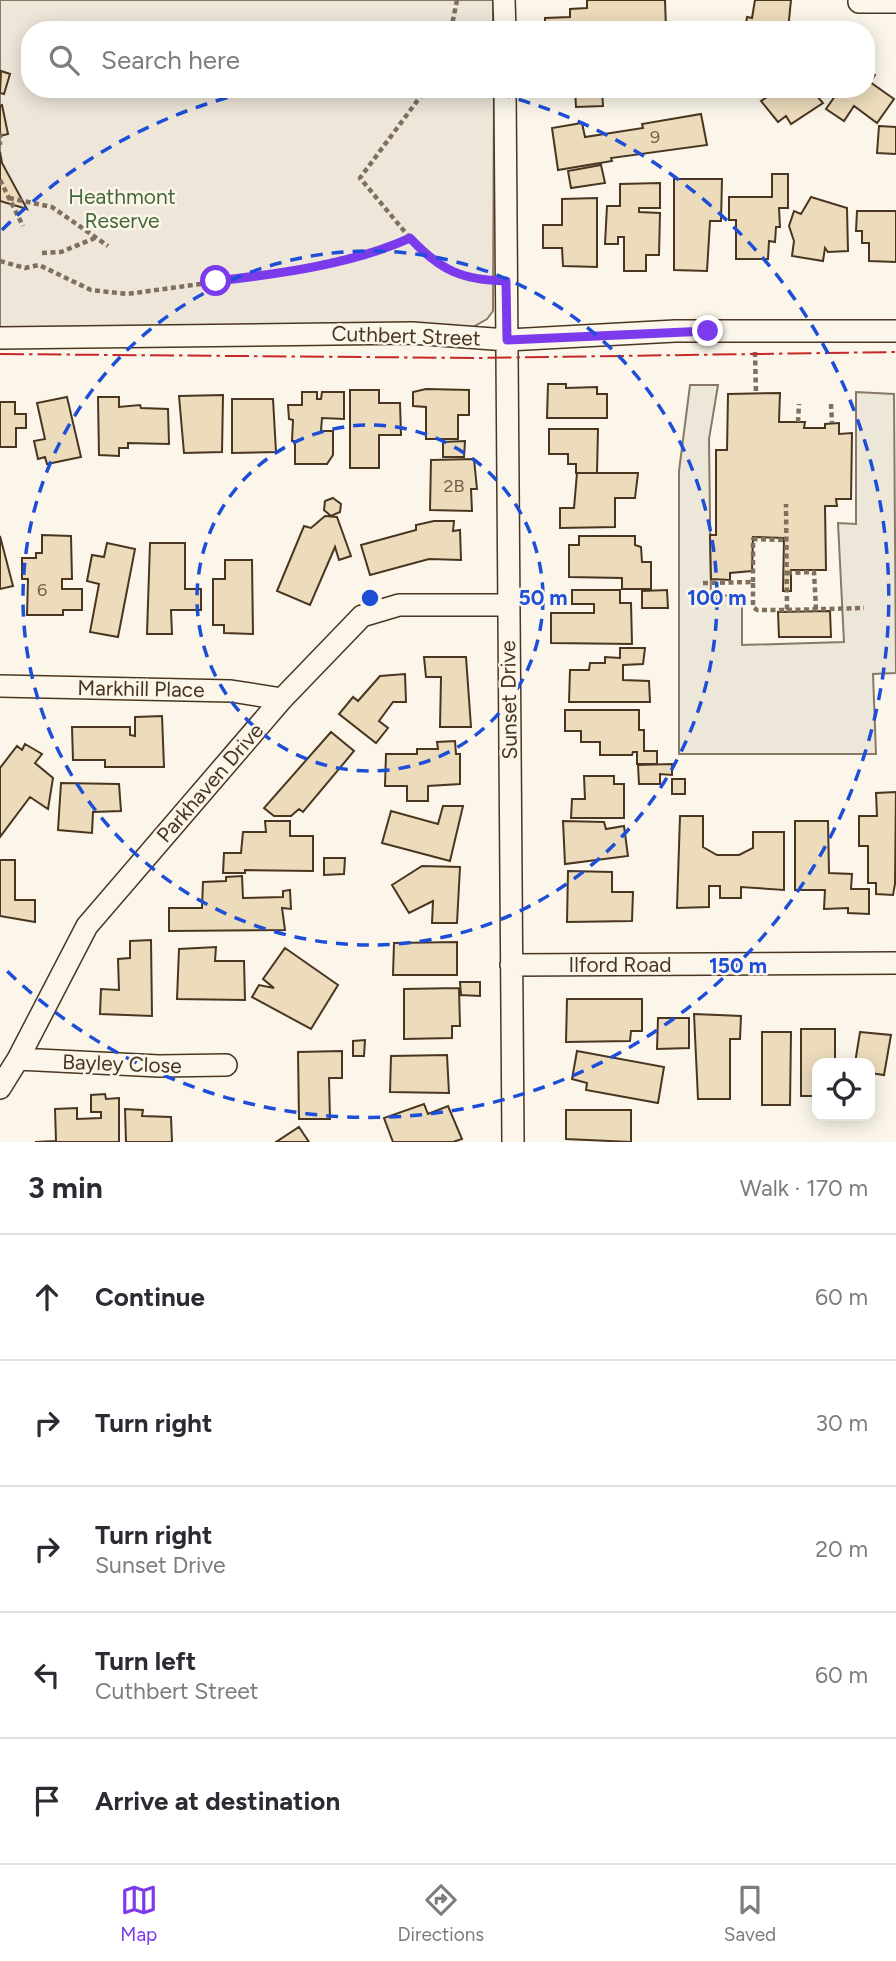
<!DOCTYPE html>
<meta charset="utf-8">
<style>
:root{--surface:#fff;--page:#f7f7f7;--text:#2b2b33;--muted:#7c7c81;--line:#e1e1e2;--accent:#7c3aed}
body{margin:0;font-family:Figtree,sans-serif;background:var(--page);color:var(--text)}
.controls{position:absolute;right:21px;bottom:21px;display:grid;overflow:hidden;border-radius:14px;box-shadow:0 4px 18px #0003}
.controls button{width:63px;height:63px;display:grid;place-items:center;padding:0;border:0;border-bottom:2px solid var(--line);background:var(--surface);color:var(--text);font:35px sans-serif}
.stop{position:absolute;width:21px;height:21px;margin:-16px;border:5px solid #7c3aed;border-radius:50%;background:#fff}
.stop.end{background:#7c3aed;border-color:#fff;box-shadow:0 2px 7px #0008}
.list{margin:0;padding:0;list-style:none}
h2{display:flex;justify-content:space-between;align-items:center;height:91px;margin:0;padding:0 28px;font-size:30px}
h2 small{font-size:23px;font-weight:400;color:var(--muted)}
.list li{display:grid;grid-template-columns:46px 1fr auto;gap:21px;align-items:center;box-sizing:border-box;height:126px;padding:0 28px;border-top:2px solid var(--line)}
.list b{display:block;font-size:26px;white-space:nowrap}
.list p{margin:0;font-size:23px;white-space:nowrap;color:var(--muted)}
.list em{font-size:23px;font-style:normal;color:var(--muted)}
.icon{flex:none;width:38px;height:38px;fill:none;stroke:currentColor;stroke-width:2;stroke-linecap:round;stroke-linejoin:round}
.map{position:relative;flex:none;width:896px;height:1142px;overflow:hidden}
.search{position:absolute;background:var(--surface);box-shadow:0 4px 18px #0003;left:21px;right:21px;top:21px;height:77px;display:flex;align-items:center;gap:18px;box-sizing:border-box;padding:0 24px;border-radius:28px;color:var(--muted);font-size:26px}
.sheet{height:721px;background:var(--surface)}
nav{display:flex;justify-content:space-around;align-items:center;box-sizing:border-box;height:98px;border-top:2px solid var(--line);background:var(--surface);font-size:19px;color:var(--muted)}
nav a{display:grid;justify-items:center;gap:4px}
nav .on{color:var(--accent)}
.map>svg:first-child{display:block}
.green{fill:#ede6d9;stroke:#887966;stroke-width:2}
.parking{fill:#ede7d9;stroke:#887966;stroke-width:2}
.building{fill:#ecdcbc;stroke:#4a3520;stroke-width:2}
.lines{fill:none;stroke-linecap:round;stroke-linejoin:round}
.minor-casing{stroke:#4a3520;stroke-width:24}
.path{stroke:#7f6f5c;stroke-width:4.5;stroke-dasharray:5 3.5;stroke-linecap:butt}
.minor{stroke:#fbf6e9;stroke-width:21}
.power{stroke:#c62828;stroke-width:2;stroke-dasharray:24 5 3.5 5;stroke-linecap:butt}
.route{stroke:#7c3aed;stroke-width:9}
.ring{fill:none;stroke:#1d4ed8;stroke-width:3.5;stroke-dasharray:12 9}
.labels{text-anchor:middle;stroke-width:5;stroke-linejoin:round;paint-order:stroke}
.number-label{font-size:18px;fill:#725f47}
.park-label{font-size:21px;fill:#436837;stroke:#fbf6e9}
.street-label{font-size:21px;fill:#4a3520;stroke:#fbf6e9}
.centre{fill:#1d4ed8;stroke:#fbf6e9;stroke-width:3.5}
.ring-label{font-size:21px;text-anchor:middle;font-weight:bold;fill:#1d4ed8;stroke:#fbf6e9;stroke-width:5;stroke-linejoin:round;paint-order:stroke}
</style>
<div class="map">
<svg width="896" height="1142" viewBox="0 0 896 1142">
<rect width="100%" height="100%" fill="#fbf6e9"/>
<path class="green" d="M0,0H493V30H30V89H494L493,311L487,319L473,327L0,328Z"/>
<path class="parking" d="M690,385H718L709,439L711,596L742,595V645L844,642L838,523L856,524V392L894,394L896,673L873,674L876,754H679V471Z"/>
<path class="building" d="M587,0H665L666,30H545V18L570,17V9L587,8Z
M755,0H791L788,30H745L747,17L752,18Z
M866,69L875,75L870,82L894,99L877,123L854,106L844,121L826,109L840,89H866Z
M1,71L10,74L4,94L0,93Z
M571,89H602L603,106L576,107L575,89Z
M766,89H811L823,103L791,124L786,116L778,122L761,101L770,95Z
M2,105L8,134L0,136V106Z
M701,114L707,145L611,158L612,161L558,170L552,128L582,123L585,137L643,128L642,124Z
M879,126L896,127V154L877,153Z
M0,152L2,163L27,209L0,201Z
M601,165L605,183L571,188L568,171Z
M772,174H788V208H779L780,227H776L775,242L769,241L768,259H736V220H729V197H772Z
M674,179H722L721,221H710L707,271L674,270Z
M660,183V208H639V212L660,213L659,255H646V271H624V237H618V244H605L607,206H620V184Z
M811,197L847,208L848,251L828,252L825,248L823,261L792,256L794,241L789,226L794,211L801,214Z
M597,198V267L563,266L562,248H543V225H562V199Z
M857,211H896V262L869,261V243H862V231H856Z
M548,384H566V388L597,387V394H607V418H547Z
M426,389L469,390V415H458V439H426V407L413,406V392Z
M350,390H379V403H400L401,435H379V468H350Z
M302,392H317V399H321L322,392H344V419L322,418L321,431H333V455L327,464H295V441H292L293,420L289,419L288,405H302Z
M780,393L779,422H805L804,428H825V424L839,423V434L852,433L851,499H836L837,506H825L826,570H791V591H783L784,538L753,537L752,571L730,573V580L711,579L710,535H716V450H727L728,394Z
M223,395L222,452L184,453L179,396Z
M67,397L81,457L47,464L45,457L38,459L34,441L45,439L37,403Z
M98,397H119V407L140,405L141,408L168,409L169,444L128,443V448H119V456L99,455Z
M232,399H273L276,452L232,453Z
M0,402H15V414H26V428H16V447H0Z
M549,429H598L597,473H576V464H568V454H549Z
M465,441L464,457H443V442Z
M474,459L477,489H471L472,511L430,510L431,460Z
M577,473H638L635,498H615V527L560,528V508H574Z
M333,498L341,504L340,512L331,516L324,510L325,501Z
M325,516L337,517L351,556L339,560L335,547L310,605L277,591L304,526L311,528Z
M434,521H454L453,531L460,530L461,560L429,559L370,575L361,545L416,530V525Z
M42,535L71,536L72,579H62V589H82V610H63V615H27L28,579H22V558H36V553H42Z
M0,536L13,586L0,589Z
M579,536H635V545L641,547L642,562H651V589H622V578L569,577V545H579Z
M107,543L135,549L118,637L90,632L99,584L87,581L92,555L104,557Z
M150,543H185V589H201V610H171L172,634H147Z
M225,560H252L253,634L224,633V625H213V579H225Z
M572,590H620V603H631L632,644L551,643V613H594V604H572Z
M667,590L668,608H642V591Z
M830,611L831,637H779L778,612Z
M620,648H645L643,664L623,665V680L649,681L650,702H569L570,670H589L590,663H605V657L620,658Z
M424,657H466L471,727H440L441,677H426Z
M405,674L406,702H393L379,721L388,728L376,743L339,714L353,697L358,701L380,676Z
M565,710H639V730H644V751H657V764H637V752H633L632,755H600V742H581V731H565Z
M162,716L164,767H105V760H73L72,727H130V735L135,736V717Z
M331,732L354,751L303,812L299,809L291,816H274L264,808Z
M455,741L456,754H460V784L428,786V801H407V786H385L386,754H417V749H438L437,742Z
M25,744L42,754L35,763L53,778L48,809L30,797L0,837V768L17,746L22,750Z
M672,764V775L660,774V784H639L638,765Z
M584,776H614V784H624V818H571L572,799H585Z
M672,779H685V794H672Z
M61,783L119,784L121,811L93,812L92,833L58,830Z
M896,792L895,884L893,895L876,894V883H868V846H859V816H877L876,793Z
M443,806H463L450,861L382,843L391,811L438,824Z
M680,816H703V847L717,855H739L753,848V832H784V890L741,887V898H720V886H709V907L677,908Z
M265,821H290V836H313V871L245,870V873H223L224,853H241L243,832H266Z
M563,821L604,822L606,829L624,826L628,856L565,864Z
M795,821H828L829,873L852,874L851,889H869V914L848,913V908L824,909L825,890H795Z
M324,858H345L344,874L324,875Z
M0,860H15V900H35V922L0,916Z
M422,866L460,867L457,923H432L433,901L409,913L392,885Z
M568,871L612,872V892H633L632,921L567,922Z
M242,876L243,898L283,897V891L290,890L291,909L282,908L285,930L169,931V908H202L203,882L226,881V877Z
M151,940L152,1016L100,1014L101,989L119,990L118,959L130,958V941Z
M457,942V975H393L394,943Z
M216,947L215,961H244L245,1000L177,999L179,949Z
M285,948L338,985L311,1029L252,997L259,985L274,988L263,979Z
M460,982H480V996L461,995Z
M459,988L460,1026H452V1038L404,1039V989Z
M567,999H642V1031H631L630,1041L566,1042Z
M694,1014L741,1016L740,1039H730V1099H698Z
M658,1018H689V1048L657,1049Z
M801,1029H835V1063H817V1096H801Z
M762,1032H791L790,1105H762Z
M860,1032L891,1035L884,1075L870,1073V1063H855Z
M365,1040L364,1056H353V1041Z
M342,1051V1078H329L330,1119H299L298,1052Z
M577,1051L664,1067L658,1103L586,1090L587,1083L572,1079Z
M447,1055L449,1093L390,1092L391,1056Z
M105,1094L106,1099L119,1098V1142H35L56,1141L55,1109L77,1108V1119L101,1118V1112H91V1095Z
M424,1104L428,1114L448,1106L462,1139L453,1142H393L384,1118Z
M125,1109L143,1110L142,1116L171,1117L172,1142H126Z
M566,1110H631V1142L566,1139Z
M299,1127L309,1142H276Z"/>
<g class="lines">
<defs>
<path id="minor" d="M504,0L505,30
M859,2H896
M505,89L513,1142
M0,338L412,333L507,340L675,331H896
M0,686L231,691L282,699
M511,965L896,963
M18,1059L159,1066L226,1065
M0,1088L18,1059L87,926L282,699L362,616L399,605H507"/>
</defs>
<use href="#minor" class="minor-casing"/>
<path class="path" d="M451,30L457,0
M0,133V145
M0,180L23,226
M9,198L52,207L108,246
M410,238L360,178L426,89
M42,253L61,252L95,238
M0,261L25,268L39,265L91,290L127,294L274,274L388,248L410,238L453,273L485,280
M755,352L756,394
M831,404L832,423
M798,422L799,404
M787,573L814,572L816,609
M753,582V539L787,540
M703,583L753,582V607L757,610H787L786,504
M787,610L864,608"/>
<use href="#minor" class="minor"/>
<path class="power" d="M0,354L475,358L896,352"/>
</g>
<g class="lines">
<path class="route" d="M216,281C279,274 353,264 410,238C441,271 462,280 506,281L507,340L708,331"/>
</g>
<g class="ring">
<circle cx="370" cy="598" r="173"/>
<circle cx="370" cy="598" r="347"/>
<path d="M2 230A520 520 0 0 1 262 89M478 89A520 520 0 1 1 2 966"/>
</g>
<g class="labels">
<g class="number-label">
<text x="655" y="143">9</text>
<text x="454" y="492">2B</text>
<text x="42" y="596">6</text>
</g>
<g class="park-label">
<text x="122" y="204">Heathmont<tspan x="122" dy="24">Reserve</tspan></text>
</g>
<g class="street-label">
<text transform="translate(406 336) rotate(2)" y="7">Cuthbert Street</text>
<text transform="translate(141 689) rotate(1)" y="7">Markhill Place</text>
<text transform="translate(509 700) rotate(-91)" y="7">Sunset Drive</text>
<text transform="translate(210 783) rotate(-49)" y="7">Parkhaven Drive</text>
<text x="620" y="972">Ilford Road</text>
<text transform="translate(122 1064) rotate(2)" y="7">Bayley Close</text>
</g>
</g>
<circle cx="370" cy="598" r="10" class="centre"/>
<g class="ring-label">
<text x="543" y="605">50 m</text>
<text x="717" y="605">100 m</text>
<text x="738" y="973">150 m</text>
</g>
</svg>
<div class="controls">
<button><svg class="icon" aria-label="locate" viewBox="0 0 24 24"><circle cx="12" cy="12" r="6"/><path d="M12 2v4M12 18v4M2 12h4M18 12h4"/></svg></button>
</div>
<div class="stop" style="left:216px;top:281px"></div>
<div class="stop end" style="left:708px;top:331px"></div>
<div class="search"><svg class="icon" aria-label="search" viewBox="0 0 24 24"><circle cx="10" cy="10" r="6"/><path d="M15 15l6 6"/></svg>Search here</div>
</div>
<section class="sheet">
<h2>3 min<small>Walk · 170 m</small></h2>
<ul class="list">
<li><svg class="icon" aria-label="ahead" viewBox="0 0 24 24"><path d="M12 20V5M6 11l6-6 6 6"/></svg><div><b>Continue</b></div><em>60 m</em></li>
<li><svg class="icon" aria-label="right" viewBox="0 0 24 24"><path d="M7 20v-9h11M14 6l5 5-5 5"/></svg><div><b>Turn right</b></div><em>30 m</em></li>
<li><svg class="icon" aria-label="right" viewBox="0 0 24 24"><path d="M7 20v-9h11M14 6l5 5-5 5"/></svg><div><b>Turn right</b><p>Sunset Drive</p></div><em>20 m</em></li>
<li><svg class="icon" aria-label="left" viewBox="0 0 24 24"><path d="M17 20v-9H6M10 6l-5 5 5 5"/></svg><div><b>Turn left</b><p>Cuthbert Street</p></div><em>60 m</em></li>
<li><svg class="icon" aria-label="arrive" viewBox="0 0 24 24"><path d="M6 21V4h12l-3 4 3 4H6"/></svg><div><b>Arrive at destination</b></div></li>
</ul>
</section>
<nav>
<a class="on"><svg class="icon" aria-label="map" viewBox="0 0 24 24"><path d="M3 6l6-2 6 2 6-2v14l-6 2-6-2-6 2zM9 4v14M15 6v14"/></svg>Map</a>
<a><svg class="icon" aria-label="directions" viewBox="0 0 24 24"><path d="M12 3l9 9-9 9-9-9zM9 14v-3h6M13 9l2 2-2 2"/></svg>Directions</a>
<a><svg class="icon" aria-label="saved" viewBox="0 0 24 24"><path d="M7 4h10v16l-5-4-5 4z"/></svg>Saved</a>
</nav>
